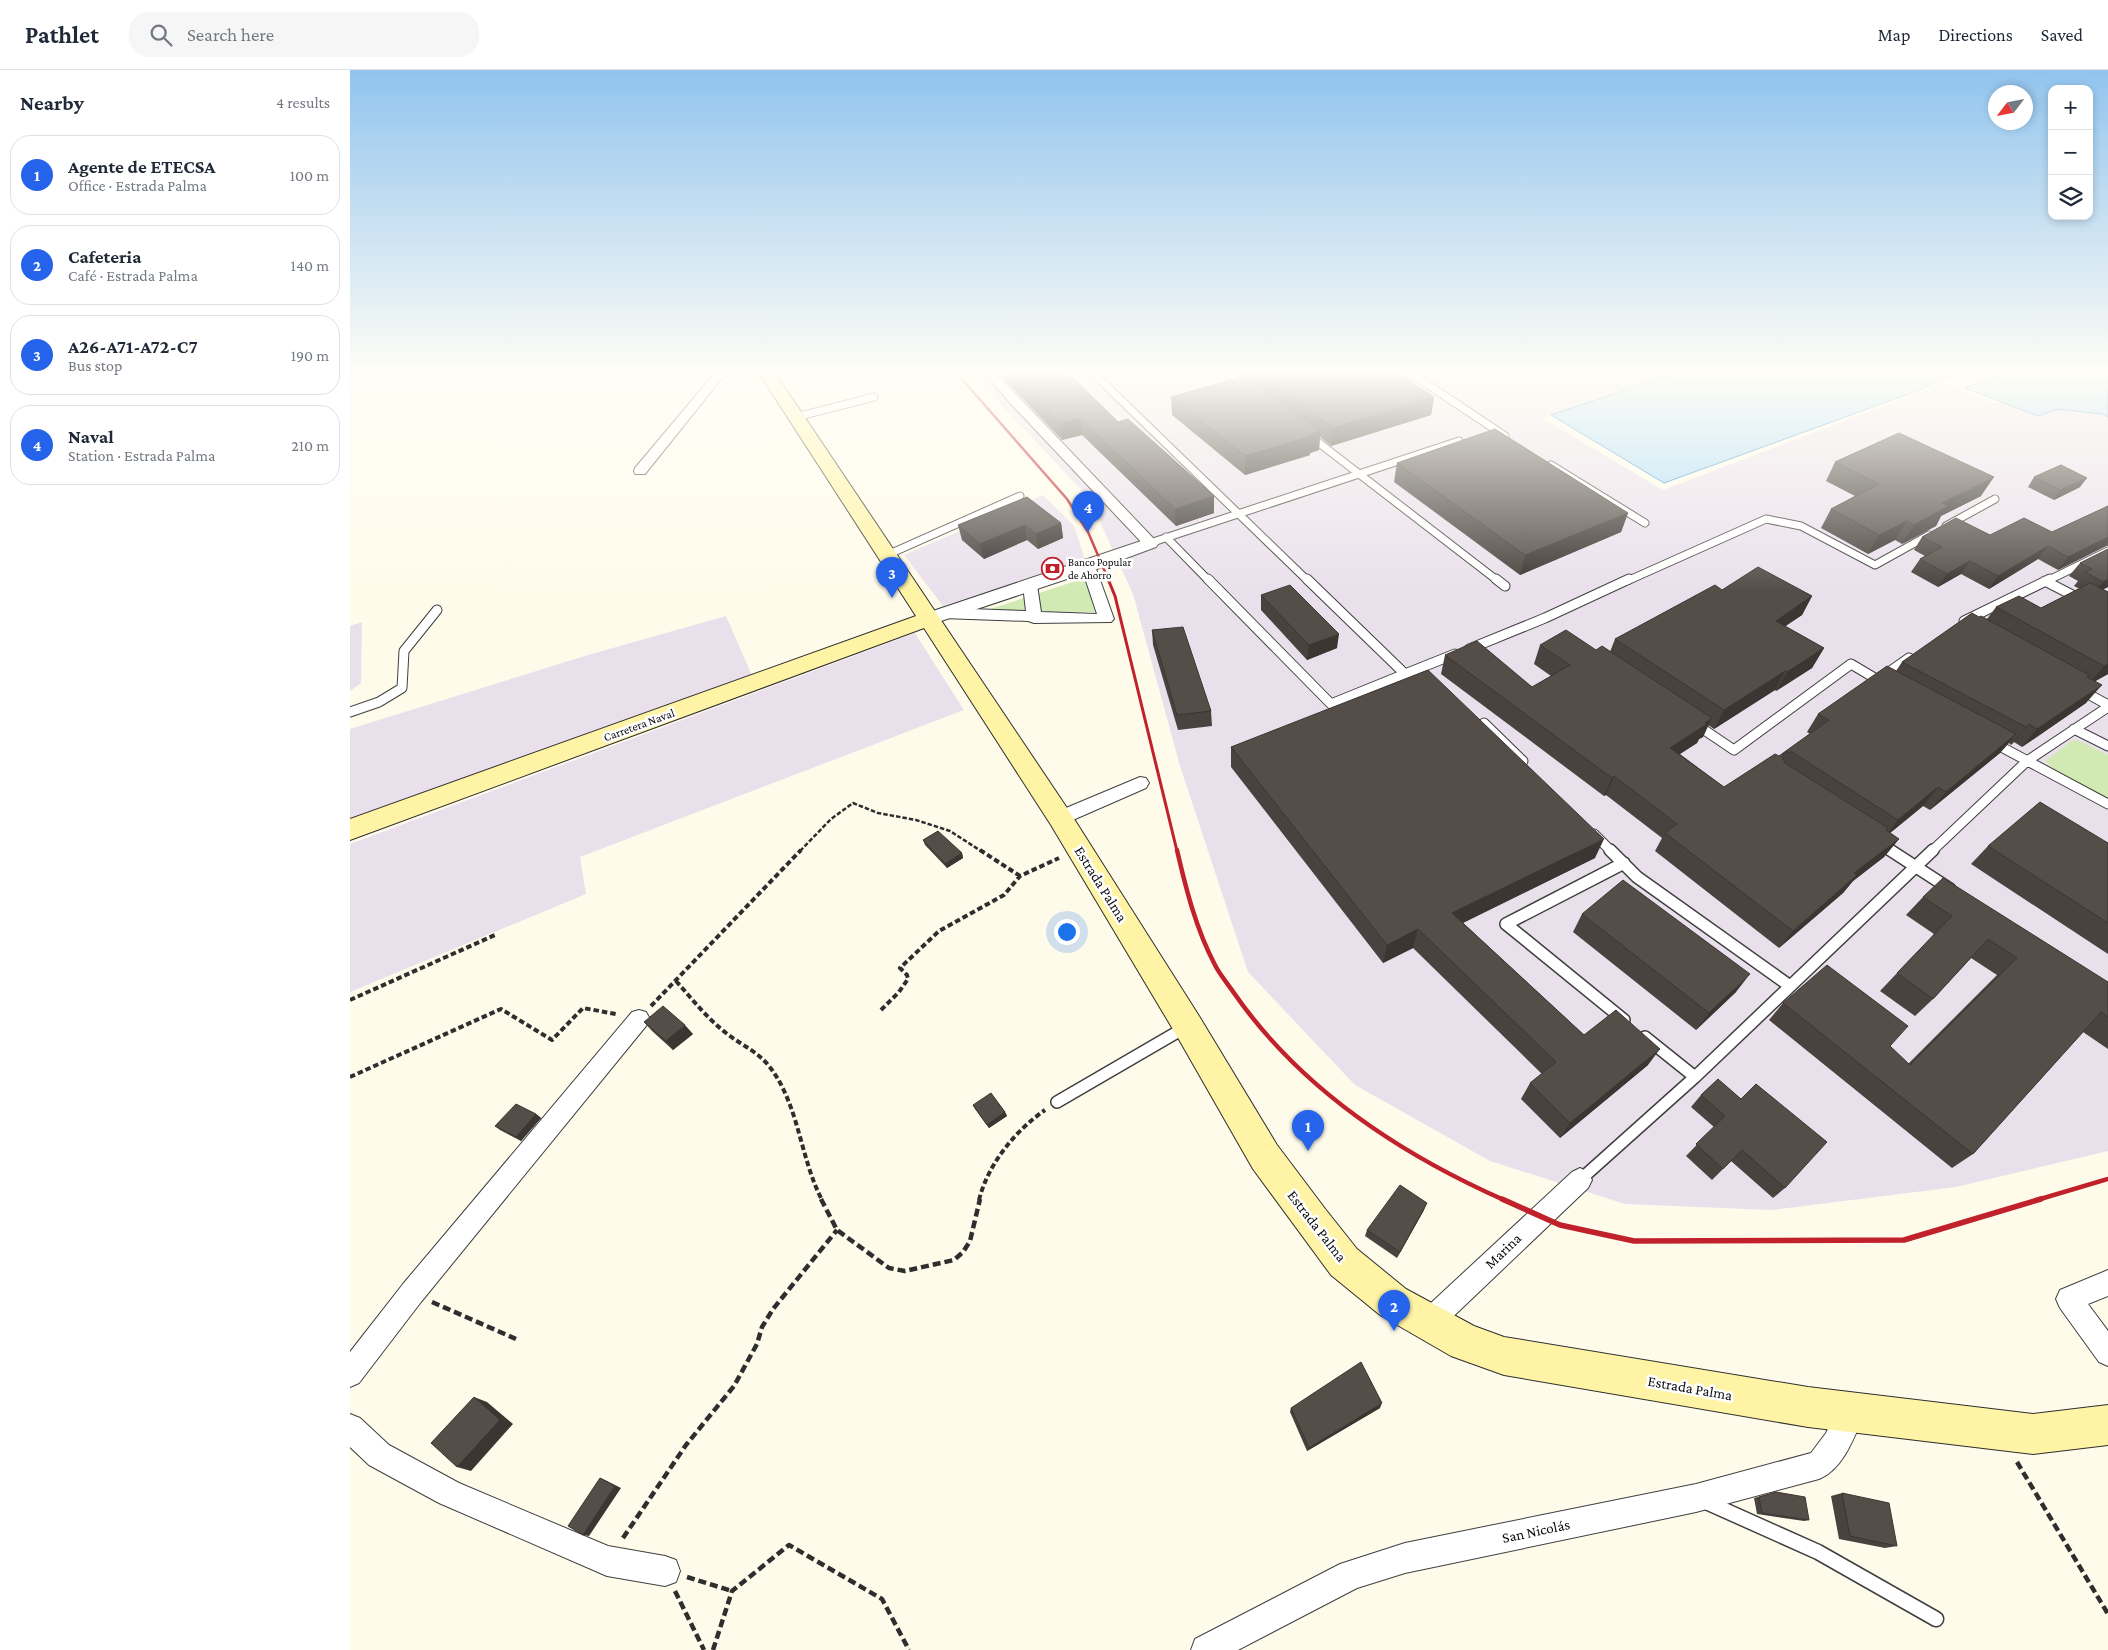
<!DOCTYPE html>
<meta charset="utf-8">
<style>
:root{--surface:#fff;--page:#f6f6f7;--text:#1f2937;--muted:#747a83;--line:#e0e1e3;--accent:#2563eb}
body{margin:0;font-family:"Crimson Pro",serif;background:var(--page);color:var(--text)}
.controls{position:absolute;right:15px;top:15px;display:grid;overflow:hidden;border-radius:10px;box-shadow:0 2px 8px #0003}
.controls button{width:45px;height:45px;display:grid;place-items:center;padding:0;border:0;border-bottom:1px solid var(--line);background:var(--surface);color:var(--text);font:25px sans-serif}
.compass{position:absolute;left:1638px;top:15px;width:45px;height:45px;border-radius:50%;background:var(--surface);box-shadow:0 2px 8px #0003;rotate:238deg}
.you{position:absolute;left:716px;top:861px;width:18px;height:18px;margin:-12px;border:4px solid #fff;border-radius:50%;background:#1a73e8;box-shadow:0 0 0 8px #1a73e833}
.badge{display:grid;place-items:center;width:32px;height:32px;border-radius:50%;background:var(--accent);color:#fff;font-size:16px;font-weight:700}
.pin{position:absolute;translate:-50% -41px;filter:drop-shadow(0 1px 2px #0008)}
.pin::after{content:'';position:absolute;top:26px;width:18px;height:15px;background:inherit;clip-path:polygon(0 0,100% 0,50% 100%)}
.list{margin:0;padding:0;list-style:none}
h2{display:flex;justify-content:space-between;align-items:center;height:65px;margin:0;padding:0 20px;font-size:21px}
h2 small{font-size:16px;font-weight:400;color:var(--muted)}
.list li{display:grid;grid-template-columns:32px 1fr auto;gap:15px;align-items:center;box-sizing:border-box;height:80px;margin:0 10px 10px;padding:0 10px;border:1px solid var(--line);border-radius:20px}
.list b{display:block;font-size:19px;white-space:nowrap}
.list p{margin:0;font-size:16px;white-space:nowrap;color:var(--muted)}
.list em{font-size:16px;font-style:normal;color:var(--muted)}
.icon{flex:none;width:28px;height:28px;fill:none;stroke:currentColor;stroke-width:2;stroke-linecap:round;stroke-linejoin:round}
.map{position:relative;flex:none;width:1758px;height:1580px;overflow:hidden}
header{display:flex;align-items:center;gap:30px;box-sizing:border-box;height:70px;padding:0 25px;background:var(--surface);border-bottom:1px solid var(--line)}
header strong{font-size:24px}
nav{display:flex;gap:28px;margin-inline-start:auto;font-size:18px}
.search{width:350px;height:45px;background:var(--page);display:flex;align-items:center;gap:12px;box-sizing:border-box;padding:0 18px;border-radius:20px;color:var(--muted);font-size:19px}
main{display:flex}
aside{flex:1;background:var(--surface)}
.map>svg:first-child{display:block}
.industrial{fill:#eae0ec}
.green{fill:#d1eab4}
.water{fill:#afddf8;stroke:#3494d1}
.lines{fill:none;stroke-linecap:round;stroke-linejoin:round}
.service-far3-casing{stroke:#3f3f3f;stroke-width:9}
.service-far2-casing{stroke:#3f3f3f;stroke-width:11}
.service-far1-casing{stroke:#3f3f3f;stroke-width:14}
.service-casing{stroke:#3f3f3f;stroke-width:17}
.minor-casing{stroke:#3f3f3f;stroke-width:2}
.tertiary-casing{stroke:#3f3f3f;stroke-width:2}
.secondary-casing{stroke:#2e2e2e;stroke-width:2}
.path-far2{stroke:#2e2e2e;stroke-width:2.5;stroke-dasharray:4.5 2;stroke-linecap:butt}
.path-far1{stroke:#2e2e2e;stroke-width:4;stroke-dasharray:5.5 3;stroke-linecap:butt}
.path{stroke:#2e2e2e;stroke-width:4.5;stroke-dasharray:8 4;stroke-linecap:butt}
.service-far3{stroke:#fff;stroke-width:7}
.service-far2{stroke:#fff;stroke-width:9}
.service-far1{stroke:#fff;stroke-width:11}
.service{stroke:#fff;stroke-width:14}
.minor{fill:#fff;fill-rule:evenodd}
.tertiary{fill:#fff;fill-rule:evenodd}
.secondary{fill:#fff4a6;fill-rule:evenodd}
.rail-far3{stroke:#c0212a;stroke-width:2.5}
.rail-far2{stroke:#c0212a;stroke-width:3}
.rail-far1{stroke:#c0212a;stroke-width:4.5}
.rail{stroke:#c0212a;stroke-width:5.5}
.wall{fill:#49423e}
.shaded-wall{fill:#3c3632}
.building{fill:#554d48;stroke:#3c3632}
.labels{text-anchor:middle;stroke-width:5;stroke-linejoin:round;paint-order:stroke}
.far-poi-label{font-size:11px;fill:#0c0c0c;stroke:#fff;text-anchor:start}
.street-label{font-size:12px;fill:#0c0c0c;stroke:#fff}
.near-street-label{font-size:15px;fill:#0c0c0c;stroke:#fff}
</style>
<header>
<strong>Pathlet</strong>
<div class="search"><svg class="icon" aria-label="search" viewBox="0 0 24 24"><circle cx="10" cy="10" r="6"/><path d="M15 15l6 6"/></svg>Search here</div>
<nav><a>Map</a><a>Directions</a><a>Saved</a></nav>
</header>
<main>
<aside>
<h2>Nearby<small>4 results</small></h2>
<ul class="list">
<li><span class="badge">1</span><div><b>Agente de ETECSA</b><p>Office · Estrada Palma</p></div><em>100 m</em></li>
<li><span class="badge">2</span><div><b>Cafeteria</b><p>Café · Estrada Palma</p></div><em>140 m</em></li>
<li><span class="badge">3</span><div><b>A26-A71-A72-C7</b><p>Bus stop</p></div><em>190 m</em></li>
<li><span class="badge">4</span><div><b>Naval</b><p>Station · Estrada Palma</p></div><em>210 m</em></li>
</ul>
</aside>
<div class="map">
<svg width="1758" height="1580" viewBox="0 0 1758 1580">
<rect width="100%" height="100%" fill="#fffbeb"/>
<path class="industrial" d="M618,300H1118L1133,309L1164,300H1331L1192,348L1313,420L1594,313L1644,333H1653L1688,346L1708,339L1752,344L1758,347V1081L1606,1117L1421,1140L1275,1134L1140,1091L1005,1015L898,902L830,696L783,524L739,428Z
M693,425L724,456L735,489L593,536L554,485Z
M376,546L403,608L0,750V659L238,585Z
M12,552L11,613L0,621V556Z
M565,563L614,640L230,787L236,824L0,922V774Z"/>
<path class="green" d="M735,508L745,542L634,541Z
M1727,670L1758,685V730L1708,703L1695,691L1721,671Z"/>
<path class="water" d="M1335,300H1617L1564,322L1314,413L1201,345Z
M1658,300H1758V347L1752,344L1708,339L1688,346L1615,318Z"/>
<g class="lines">
<defs>
<path id="service-far3" d="M740,300L958,511
M873,300L894,316
M1056,300L1155,366
M446,347L524,327
M960,366L1148,511
M1201,395L1295,453
M1596,456L1645,429
M816,467L859,511
M800,473L1109,371
M537,485L670,426
M1277,511L1416,449L1451,456L1525,495L1579,465
M1697,511L1758,481"/>
<path id="service-far2" d="M858,509L981,634L1055,604
M957,509L1055,604L1105,584
M1146,509L1155,516
M1695,511L1730,529
M1614,551L1700,509
M1119,579L1195,548L1279,509
M1532,607L1559,588
M1731,620L1758,635
M0,642L29,632L52,618L54,581L87,540
M1134,653L1173,691
M1344,653L1384,680L1501,594L1528,610
M1724,659L1758,676
M1644,673L1758,734
M1244,764L1261,781
M1528,772L1542,781
M1582,781L1677,691L1758,637"/>
<path id="service-far1" d="M1260,780L1287,807L1440,916
M1540,780L1600,819
M1274,793L1156,854L1274,950
M1295,967L1345,1007
M707,1032L836,957
M1230,1110L1345,1007L1583,780"/>
<path id="service" d="M1354,1431L1468,1482L1586,1549"/>
<path id="minor" d="M377,300H395L394,302L372,308L295,404H285L284,401L285,398L364,304Z
M632,300H643L805,470L807,473L805,476H795L660,333Z
M738,492L743,493L745,496L764,549L761,552L684,553L678,551L593,548L588,546L586,543L588,540L593,538L676,541L673,515L675,512H685L687,515L691,542L747,544L731,496L733,493Z
M790,707L796,708L799,713L796,718L716,753L710,755L704,753L701,748L704,743Z
M289,940L296,942L300,949L296,956L71,1232L9,1313L0,1317V1282L53,1214L282,942Z
M1230,1098L1238,1102L1242,1110L1238,1118L1087,1262L1078,1266L1069,1262L1065,1253L1069,1244L1222,1102Z
M1758,1200V1226L1738,1234L1758,1261V1296L1749,1292L1710,1238L1706,1229L1710,1220Z
M1501,1328L1511,1332L1515,1342C1505,1365 1494,1399 1469,1409L1346,1442L1055,1503L1007,1518L888,1580H841L845,1569L990,1494L1055,1473L1346,1414L1461,1383L1476,1363L1491,1332Z
M0,1344L10,1348L39,1375L109,1413L258,1476L315,1486L326,1490L330,1501L326,1512L315,1516L257,1506L89,1433L19,1395L0,1377Z"/>
<path id="tertiary" d="M800,468L806,469L809,473L806,477L744,500L585,553L578,555L571,553L568,549L571,545Z"/>
<path id="secondary" d="M407,300H423L719,741L849,946L927,1075L976,1140L1007,1179L1056,1219L1124,1256L1154,1267L1458,1317L1683,1344L1758,1335V1375L1683,1384L1458,1357L1154,1305L1101,1286L1030,1245L981,1205L903,1099L827,966L701,755L574,558L0,770V749L566,546Z"/>
</defs>
<use href="#service-far3" class="service-far3-casing"/>
<use href="#service-far2" class="service-far2-casing"/>
<use href="#service-far1" class="service-far1-casing"/>
<use href="#service" class="service-casing"/>
<use href="#minor" class="minor-casing"/>
<use href="#tertiary" class="tertiary-casing"/>
<use href="#secondary" class="secondary-casing"/>
<path class="path-far2" d="M450,781L481,749L503,733L528,743L566,750L600,761L631,781"/>
<path class="path-far1" d="M630,780L670,806
M326,911C342,929 357,948 376,963C391,975 407,981 419,996C449,1034 450,1088 472,1130
M0,930L145,865
M301,936L451,780
M531,940L549,922L558,909L557,905L550,898L589,861L654,825L670,806L709,788
M0,1007L151,939L202,970L233,938L266,944
M629,1130C638,1094 665,1061 695,1040"/>
<path class="path" d="M471,1129L487,1160L539,1198L555,1201L604,1190L613,1182L620,1171L630,1129
M82,1232L166,1269
M1667,1392L1758,1544
M273,1468L336,1375L384,1316L407,1274L412,1257L423,1239L487,1160
M337,1507L382,1521
M325,1521L354,1580
M363,1580L382,1521L439,1475L532,1529L559,1580"/>
<use href="#service-far3" class="service-far3"/>
<use href="#service-far2" class="service-far2"/>
<use href="#service-far1" class="service-far1"/>
<use href="#service" class="service"/>
<use href="#minor" class="minor"/>
<use href="#tertiary" class="tertiary"/>
<use href="#secondary" class="secondary"/>
<path class="rail-far3" d="M604,300L717,429L738,462L759,511"/>
<path class="rail-far2" d="M758,509L765,526L827,781"/>
<path class="rail-far1" d="M827,780C836,819 846,859 865,895C870,905 878,914 884,923C950,1018 1050,1084 1154,1130
M1687,1130L1758,1109"/>
<path class="rail" d="M1152,1129L1210,1155L1284,1171L1554,1170L1691,1129"/>
</g>
<path class="wall" d="M652,300H715L768,352L864,426V443L826,456L732,365L712,370L654,309Z
M885,300H1043L1084,327L1081,345L981,376L970,367L969,380L960,383V385L895,405L822,345L821,327L893,307Z
M1485,392L1631,426L1591,446L1586,456L1552,474L1545,470L1518,484L1471,458L1481,439L1505,426L1476,411Z
M1047,393L1278,443L1271,462L1170,505L1044,412Z
M1684,407L1730,417L1704,430L1678,417Z
M1758,436V476H1756L1708,500L1688,489L1639,519L1611,504L1588,517L1561,502L1570,489L1575,486L1564,480L1572,467L1640,465L1702,462Z
M711,453L713,468L688,479L677,470L634,489L612,470L608,455Z
M1758,479V517L1753,519L1758,522V604L1745,611L1736,633L1672,677L1664,672L1661,675L1659,673L1650,683L1580,740L1573,736L1540,763L1549,769L1534,787L1503,811L1493,823L1429,878L1305,781L1312,768L1256,725L1254,726L1091,604L1095,585L1182,617L1201,606L1184,594L1190,575L1260,582L1265,569L1372,520L1462,526L1452,545L1435,556L1474,578L1462,598L1426,621L1425,620L1364,659L1358,655L1353,667L1349,669L1347,673L1330,684L1374,717L1429,686L1460,664L1457,662L1468,644L1546,601L1552,592L1629,547L1637,549L1646,537L1691,538L1730,519L1724,516L1728,511L1719,506L1730,493Z
M911,525L987,578L957,590L911,540Z
M802,560L861,641L862,656L828,660L803,575Z
M881,677L1245,788L1113,853L1234,965L1298,995L1210,1068L1171,1029L1180,1013L1192,1004L1063,878L1033,893L881,697Z
M573,770L612,783L613,788L597,798L575,775Z
M1758,773V884L1621,794L1638,776Z
M1573,827L1758,912V979L1733,962L1623,1084L1602,1098L1419,950L1433,933L1540,976L1558,994L1647,905L1621,888L1583,929L1565,946L1530,921L1584,864L1556,845Z
M1232,844L1386,922L1346,960L1223,862Z
M294,952L343,964L323,980L302,961Z
M1368,1009L1435,1118L1423,1128L1381,1091L1362,1110L1336,1086L1364,1057L1341,1037L1351,1025Z
M623,1035L655,1042L657,1046L639,1058L625,1039Z
M186,1044L191,1048L171,1071L150,1060L145,1056Z
M1074,1140L1047,1188L1015,1166L1017,1160Z
M941,1338H1030L957,1381L940,1342Z
M1426,1422L1459,1450L1454,1451L1407,1444L1404,1428Z
M1492,1423L1547,1476L1535,1478L1489,1469L1481,1426Z"/>
<path class="shaded-wall" d="M1084,327L1081,345L981,376L983,358Z
M730,348L732,365L712,370L710,354Z
M970,361L969,380L960,383V385L895,405V386Z
M1644,407L1631,426L1591,446L1586,456L1552,474L1564,455L1592,433Z
M1737,408L1730,417L1704,430L1710,420Z
M864,426V443L826,456L825,439Z
M1278,443L1271,462L1170,505L1175,485Z
M1557,451L1545,470L1518,484L1529,465Z
M711,453L713,468L688,479L686,464Z
M675,455L677,470L634,489L630,474Z
M1758,467V473L1756,476L1708,500L1718,487Z
M1698,476L1688,489L1639,519L1648,506Z
M1620,491L1611,504L1588,517L1597,504Z
M1758,509V517L1742,525L1753,512Z
M1462,526L1452,545L1415,570L1426,551Z
M989,564L987,578L957,590L959,575Z
M1474,578L1462,598L1426,621L1437,602Z
M1758,594V604L1737,616L1754,596Z
M1435,601L1425,620L1364,659L1374,640Z
M1752,615L1736,633L1672,677L1687,659Z
M1362,648L1353,667L1349,669L1347,673L1311,696L1320,678Z
M1679,654L1664,672L1661,675L1676,657Z
M1666,664L1650,683L1580,740L1596,722Z
M1264,706L1256,725L1254,726L1262,708Z
M1588,717L1573,736L1534,768L1548,750Z
M1254,769L1245,788L1096,861L1102,843Z
M1549,769L1534,787L1503,811L1493,823L1429,878L1443,861L1504,803Z
M612,783L613,788L597,798L595,794Z
M1068,859L1063,878L1033,893L1037,875Z
M1400,904L1386,922L1346,960L1359,943Z
M335,955L343,964L323,980L316,971Z
M1310,979L1298,995L1210,1068L1220,1053Z
M655,1042L657,1046L639,1058L637,1055Z
M186,1044L191,1048L171,1071L166,1067Z
M1077,1133L1074,1140L1047,1188L1050,1182Z
M124,1327L137,1332L163,1354L121,1401L107,1397Z
M1032,1333L1030,1338L957,1381L959,1378Z
M250,1408L255,1410L271,1418L239,1466L233,1465Z"/>
<path class="building" d="M658,300H715L768,352L778,349L864,426L825,439L730,348L710,354Z
M908,300H1043L1084,327L983,358L909,303H911Z
M896,306L970,361L959,365L961,366L895,386L821,327Z
M1145,359L1278,443L1175,485L1047,393Z
M1549,363L1644,407L1592,433L1598,436L1564,455L1557,451L1529,465L1481,439L1529,414L1485,392Z
M1711,395L1737,408L1710,420L1684,407Z
M677,427L711,453L686,464L675,455L630,474L608,455Z
M1758,436V467L1718,487L1698,476L1648,506L1620,491L1597,504L1570,489L1592,477L1572,467L1606,448L1640,465L1674,448L1702,462Z
M1758,479V509L1753,512L1735,502L1742,499L1730,493Z
M1408,497L1462,526L1426,551L1474,578L1437,602L1435,601L1374,640L1265,569L1365,515L1372,520Z
M1740,513L1758,522V594L1754,596L1646,537L1669,526L1691,538Z
M940,515L989,564L959,575L911,525Z
M1622,543L1629,547L1631,546L1739,605L1737,607L1752,615L1687,659L1679,654L1676,657L1552,592Z
M833,557L861,641L827,645L802,560Z
M1216,560L1246,580L1252,576L1362,648L1355,653L1357,654L1320,678L1374,717L1425,684L1429,686L1479,650L1468,644L1537,596L1666,664L1596,722L1588,717L1548,750L1442,682H1435L1432,687L1435,693L1538,758L1536,760L1549,769L1504,803L1507,805L1443,861L1315,763L1327,754L1264,706L1262,708L1095,585L1127,571L1182,617L1220,595L1190,575Z
M1078,600L1254,769L1102,843L1234,965L1266,940L1310,979L1220,1053L1180,1013L1206,992L1068,859L1037,875L881,677Z
M1690,732L1758,773V853L1638,776Z
M588,761L612,783L595,794L573,770Z
M1593,808L1758,912V947L1751,942L1623,1084L1433,933L1477,895L1558,956L1540,976L1560,995L1667,888L1638,869L1583,929L1547,903L1602,846L1573,827Z
M1273,810L1400,904L1359,943L1232,844Z
M313,936L335,955L316,971L294,952Z
M1368,1009L1391,1029L1406,1014L1477,1072L1435,1118L1392,1080L1373,1099L1346,1074L1375,1046L1351,1025Z
M641,1023L655,1042L637,1055L623,1035Z
M166,1034L186,1044L166,1067L145,1056Z
M1050,1115L1077,1133L1050,1182L1017,1160Z
M1011,1292L1032,1333L959,1378L941,1338Z
M124,1327L150,1350L107,1397L81,1373Z
M250,1408L265,1416L233,1465L218,1456Z
M1426,1422L1455,1427L1459,1450L1412,1443L1409,1427Z
M1492,1423L1539,1433L1547,1476L1500,1466Z"/>
<linearGradient id="sky" x2="0" y2="1"><stop stop-color="#91c4ee"/><stop offset="0.58" stop-color="#fffdf6"/><stop offset="1" stop-color="#fffdf6" stop-opacity="0"/></linearGradient>
<rect width="1758" height="521" fill="url(#sky)"/>
<defs>
<symbol id="bank-ring" viewBox="-11 -11 22 22"><circle r="9.5" fill="#fff" stroke="#c0212a" stroke-width="1.5"/><path d="M-6-4H6V4H-6ZM0-2.3a2.3 2.3 0 1 0 0 4.6a2.3 2.3 0 1 0 0-4.6Z" fill="#c0212a"/></symbol>
</defs>
<g fill-rule="evenodd">
<use href="#bank-ring" x="690" y="486" width="25" height="25"/>
</g>
<g class="labels">
<g class="far-poi-label">
<text x="718" y="496">Banco Popular<tspan x="718" dy="13">de Ahorro</tspan></text>
</g>
<g class="street-label">
<text transform="translate(289 655) rotate(-20)" y="4">Carretera Naval</text>
</g>
<g class="near-street-label">
<text transform="translate(751 814) rotate(58)" y="5">Estrada Palma</text>
<text transform="translate(967 1156) rotate(52)" y="5">Estrada Palma</text>
<text transform="translate(1153 1181) rotate(-44)" y="5">Marina</text>
<text transform="translate(1340 1318) rotate(10)" y="5">Estrada Palma</text>
<text transform="translate(1186 1461) rotate(-12)" y="5">San Nicolás</text>
</g>
</g>
</svg>
<div class="controls">
<button>+</button>
<button>−</button>
<button><svg class="icon" aria-label="layers" viewBox="0 0 24 24"><path d="M12 4l9 5-9 5-9-5zM3 14l9 5 9-5"/></svg></button>
</div>
<svg class="compass" viewBox="-18 -18 36 36"><path d="M0-13l5 13h-10z" fill="#e53935"/><path d="M0 13l5-13h-10z" fill="#747a83"/></svg>
<div class="you"></div>
<div class="pin badge" style="left:958px;top:1081px">1</div>
<div class="pin badge" style="left:1044px;top:1261px">2</div>
<div class="pin badge" style="left:542px;top:528px">3</div>
<div class="pin badge" style="left:738px;top:462px">4</div>
</div>
</main>
